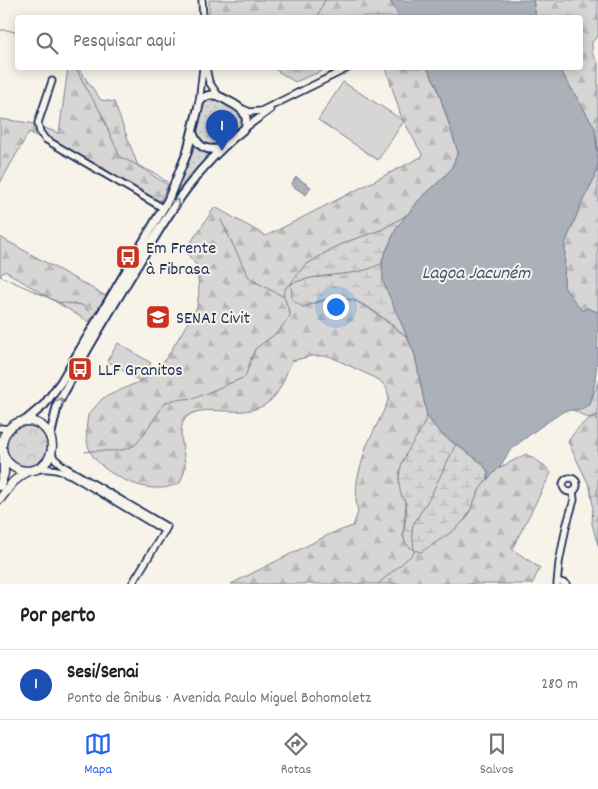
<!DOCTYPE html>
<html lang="pt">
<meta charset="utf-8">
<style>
:root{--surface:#fff;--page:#f2f2f2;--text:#202124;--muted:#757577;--line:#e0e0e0;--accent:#2563eb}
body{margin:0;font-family:Dekko,sans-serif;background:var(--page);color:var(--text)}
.you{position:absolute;left:335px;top:306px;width:18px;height:18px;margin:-12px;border:4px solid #fff;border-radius:50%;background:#1a73e8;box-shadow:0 0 0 8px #1a73e833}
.badge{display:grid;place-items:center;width:32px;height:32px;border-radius:50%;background:var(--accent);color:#fff;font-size:16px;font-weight:700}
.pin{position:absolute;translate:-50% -41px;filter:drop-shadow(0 1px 2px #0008)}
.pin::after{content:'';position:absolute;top:26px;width:18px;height:15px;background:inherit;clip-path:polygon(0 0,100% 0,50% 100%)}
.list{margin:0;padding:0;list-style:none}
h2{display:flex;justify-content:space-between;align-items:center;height:65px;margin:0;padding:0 20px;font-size:21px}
h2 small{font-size:16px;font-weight:400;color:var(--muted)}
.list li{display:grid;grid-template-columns:32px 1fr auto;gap:15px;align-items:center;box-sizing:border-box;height:70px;padding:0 20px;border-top:1px solid var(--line)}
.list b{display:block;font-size:19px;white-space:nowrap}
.list p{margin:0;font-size:16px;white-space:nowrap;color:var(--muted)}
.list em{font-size:16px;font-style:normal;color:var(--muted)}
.icon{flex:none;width:28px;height:28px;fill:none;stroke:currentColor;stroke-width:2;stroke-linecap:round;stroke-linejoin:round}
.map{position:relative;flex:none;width:598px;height:584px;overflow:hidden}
.search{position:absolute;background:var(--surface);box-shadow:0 2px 12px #0003;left:15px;right:15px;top:15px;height:55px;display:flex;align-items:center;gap:12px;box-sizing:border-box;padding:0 18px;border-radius:5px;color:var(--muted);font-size:19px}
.sheet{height:135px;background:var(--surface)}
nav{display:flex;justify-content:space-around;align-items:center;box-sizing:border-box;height:70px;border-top:1px solid var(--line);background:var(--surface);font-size:14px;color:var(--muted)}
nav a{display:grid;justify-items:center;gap:2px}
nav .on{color:var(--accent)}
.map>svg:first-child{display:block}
.grass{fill:url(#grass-dots);stroke:#798299}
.forest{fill:url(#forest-firs);stroke:#798299}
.wetland{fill:url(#wetland-marsh);stroke:#798299}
.park{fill:url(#park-crowns);stroke:#798299}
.pitch{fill:#d7d6d4;stroke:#798299}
.water{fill:#acb0b9;stroke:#727c95}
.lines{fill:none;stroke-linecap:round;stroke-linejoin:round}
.stream{stroke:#727c95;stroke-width:1}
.minor-casing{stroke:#1b2f5e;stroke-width:9}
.tertiary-casing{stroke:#1b2f5e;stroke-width:11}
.secondary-casing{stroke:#1b2f5e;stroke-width:11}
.minor{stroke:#f7f3e8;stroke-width:5.5}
.tertiary{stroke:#f7f3e8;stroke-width:7}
.secondary{stroke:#f7f3e8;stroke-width:8}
.oneway{stroke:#8991a3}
.labels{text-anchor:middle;stroke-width:4;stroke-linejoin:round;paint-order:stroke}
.poi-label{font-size:18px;fill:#1b2f5e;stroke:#f7f3e8;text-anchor:start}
.water-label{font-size:19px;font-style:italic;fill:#465679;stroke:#f7f3e8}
</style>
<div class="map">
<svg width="598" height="584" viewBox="0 0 598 584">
<defs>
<pattern id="grass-dots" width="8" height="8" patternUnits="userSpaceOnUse" patternTransform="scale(1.25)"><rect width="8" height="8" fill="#d7d6d4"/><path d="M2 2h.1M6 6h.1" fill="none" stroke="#b8b8b8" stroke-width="1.8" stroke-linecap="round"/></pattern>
<pattern id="forest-firs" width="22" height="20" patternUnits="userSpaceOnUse" patternTransform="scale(1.25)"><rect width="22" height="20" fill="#d7d6d4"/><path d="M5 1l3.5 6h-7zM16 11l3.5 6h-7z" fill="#b8b8b8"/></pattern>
<pattern id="wetland-marsh" width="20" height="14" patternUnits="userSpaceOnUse" patternTransform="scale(1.25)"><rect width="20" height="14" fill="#d7d6d4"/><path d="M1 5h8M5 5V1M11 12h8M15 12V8" fill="none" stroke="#b8b8b8"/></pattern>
<pattern id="park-crowns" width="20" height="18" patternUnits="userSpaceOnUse" patternTransform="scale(1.25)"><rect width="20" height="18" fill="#d7d6d4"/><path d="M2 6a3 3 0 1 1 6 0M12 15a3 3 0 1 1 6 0" fill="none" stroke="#b8b8b8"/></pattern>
</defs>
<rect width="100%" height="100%" fill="#f7f3e8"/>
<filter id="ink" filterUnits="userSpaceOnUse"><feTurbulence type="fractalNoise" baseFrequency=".02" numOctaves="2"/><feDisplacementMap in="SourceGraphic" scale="10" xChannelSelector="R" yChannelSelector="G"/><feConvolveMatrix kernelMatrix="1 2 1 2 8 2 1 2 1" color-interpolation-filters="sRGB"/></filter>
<g filter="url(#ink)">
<path class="grass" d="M214,97L238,110L243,116V124L240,129L217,146L203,144L197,133L201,106L204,101Z
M193,143L202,150L210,153V155L175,198L133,268H131L172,197Z"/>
<path class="forest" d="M209,0H390L399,17H209Z
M533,0H598V36L592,42V53L598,63V152L595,128L559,68H580V18L536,17Z
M68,68H78L101,100L114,102L138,166L168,185L158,205L29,132L0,183V119L30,123L59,133Z
M273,68H324L322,71L295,82Z
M386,68H427L436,84L458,152L451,169L442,179L420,199L407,215L381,230L349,241L330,250L304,266L303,307L335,297L355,301L367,307L407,337L415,355L427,416L422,429L402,464L399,479L401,493L406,504L403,537L410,548L433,544L456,528L467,518L480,487L499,468L526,454L544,465L551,473L512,549L540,568L532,584H231L330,534L353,526L358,512L356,502L357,480L366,447L386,406L389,397L386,387L380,381L371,376L329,356H311L292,361C286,373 282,388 273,398C250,424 206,401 188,416C174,427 186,453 185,468C184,473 182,478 180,483C174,485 168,488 161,488C139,490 102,473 91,453C85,442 86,427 88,415L103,398L143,380L158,369L169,354L197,307L199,291L197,266L185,251L215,207L266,236L423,156L401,116Z
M598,162V312L587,308L582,311L578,308L564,287L565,244L582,202L595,177Z
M0,237L106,296L89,322L5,271L0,276Z
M598,415V545L592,524L593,506L590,487L568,442C575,430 584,420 598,415Z"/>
<path class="wetland" d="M407,215L397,227L382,260L397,311L407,337C387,322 361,294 333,298C323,299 313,303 303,307L292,300L291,283L304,266L330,250L349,241L381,230Z
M598,379V415L588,418L573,410C590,407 595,394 598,379Z
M427,416L440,433L482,463L488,472V479C476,491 475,502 467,516C460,529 433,544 421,552C391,545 410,522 406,504C405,500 402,497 401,494C398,485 399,472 402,463C409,446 421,433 427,416Z"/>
<path class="park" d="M6 446a21 21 0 1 1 42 0a21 21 0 1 1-42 0Z"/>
<path class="pitch" d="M343,82L404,121L378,160L318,120Z
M118,343L151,363L140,381L107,361Z"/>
<path class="water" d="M390,0H533L536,17H399Z
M427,68H559L595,128L598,162L595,177L582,202L565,244L564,287L582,311L587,308L598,312C598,342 598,377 590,405L581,409L564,411L540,427L511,449L499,468L488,479V472L482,463L440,433L427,416L415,355L383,282L382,260L397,227L420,199L442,179L451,169L458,152L436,84Z
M296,177L311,187L306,195L291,185Z"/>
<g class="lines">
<path class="stream" d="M317,18L325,0
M0,30H7L18,33
M76,68L88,92L100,111L120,157L156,174L168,183
M221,220L248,276L252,280L284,297
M0,276L58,302L82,305L90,312
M85,452C103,448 121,456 137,443L166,402L173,400L195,398L245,377L255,349L278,332L290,316V313L283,294L287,286C305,275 340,276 361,271C369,270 376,266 383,263
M378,584L414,553V548L412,532L413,525L431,495L456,444"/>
<defs>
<path id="minor" d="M202,0L203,18
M206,68L209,82L218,95
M52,81L38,123L40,132L45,139L163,208
M199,103L203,68
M241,108L250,112L261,111L348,68
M245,128L270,110
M0,428L9,429
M0,443L2,446
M51,451L54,458L63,466L167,527L132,584
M35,470C49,467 59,470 71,475L165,531
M563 485a7 7 0 1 1 14 0a7 7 0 1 1-14 0Z
M558,581L566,584
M557,584L559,563L566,527L574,500L573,491"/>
<path id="tertiary" d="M193,133C197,146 207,152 221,148
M25,421L44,405L61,382L168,200L187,153L200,101C209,91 218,95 228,101C240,107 250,113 245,128C190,171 164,222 128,281C108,315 87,348 69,383L58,403L50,437"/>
<path id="secondary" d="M2 446a25 25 0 1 1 50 0a25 25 0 1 1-50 0Z
M0,486L4,473V456
M0,499L13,482L27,471"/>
</defs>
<use href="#minor" class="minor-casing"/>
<use href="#tertiary" class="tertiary-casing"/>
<use href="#secondary" class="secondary-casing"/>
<use href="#minor" class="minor"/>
<use href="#tertiary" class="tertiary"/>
<use href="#secondary" class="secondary"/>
</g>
<defs><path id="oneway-chevron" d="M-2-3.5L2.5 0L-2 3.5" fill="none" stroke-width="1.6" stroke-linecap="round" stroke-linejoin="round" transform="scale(1.25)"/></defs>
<g class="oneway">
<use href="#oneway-chevron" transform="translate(176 202) rotate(-56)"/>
<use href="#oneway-chevron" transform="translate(60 401) rotate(-67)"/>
</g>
</g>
<defs>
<symbol id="bus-square" viewBox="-11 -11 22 22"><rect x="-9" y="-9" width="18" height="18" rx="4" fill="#c8321e" stroke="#f7f3e8"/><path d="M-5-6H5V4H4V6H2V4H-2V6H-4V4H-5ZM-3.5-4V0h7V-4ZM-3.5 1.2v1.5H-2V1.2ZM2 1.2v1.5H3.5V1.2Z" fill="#fff"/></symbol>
<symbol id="university-square" viewBox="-11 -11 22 22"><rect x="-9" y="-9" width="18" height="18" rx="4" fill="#c8321e" stroke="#f7f3e8"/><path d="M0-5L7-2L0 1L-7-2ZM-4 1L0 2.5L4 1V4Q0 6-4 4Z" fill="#fff"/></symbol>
</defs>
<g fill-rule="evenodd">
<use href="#bus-square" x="114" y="243" width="28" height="28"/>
<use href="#university-square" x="144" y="303" width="28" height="28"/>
<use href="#bus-square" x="66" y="355" width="28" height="28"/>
</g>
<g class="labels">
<g class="poi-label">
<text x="146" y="253">Em Frente<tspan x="146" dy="21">à Fibrasa</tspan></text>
<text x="176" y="323">SENAI Civit</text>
<text x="98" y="375">LLF Granitos</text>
</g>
<g class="water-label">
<text x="476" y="278">Lagoa Jacuném</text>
</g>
</g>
</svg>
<div class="you"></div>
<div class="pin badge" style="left:222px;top:151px;background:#1a4fb4">1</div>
<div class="search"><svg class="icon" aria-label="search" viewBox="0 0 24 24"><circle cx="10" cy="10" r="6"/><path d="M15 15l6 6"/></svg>Pesquisar aqui</div>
</div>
<section class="sheet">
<h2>Por perto<small></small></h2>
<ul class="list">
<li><span class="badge" style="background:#1a4fb4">1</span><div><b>Sesi/Senai</b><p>Ponto de ônibus · Avenida Paulo Miguel Bohomoletz</p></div><em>280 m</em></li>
</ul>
</section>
<nav>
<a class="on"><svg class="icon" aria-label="map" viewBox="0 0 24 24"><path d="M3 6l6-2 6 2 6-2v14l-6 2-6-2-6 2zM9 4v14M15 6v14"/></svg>Mapa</a>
<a><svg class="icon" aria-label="directions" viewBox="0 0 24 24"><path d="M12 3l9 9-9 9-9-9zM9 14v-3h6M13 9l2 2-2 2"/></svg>Rotas</a>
<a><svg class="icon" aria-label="saved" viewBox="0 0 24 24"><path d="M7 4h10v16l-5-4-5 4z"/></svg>Salvos</a>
</nav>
